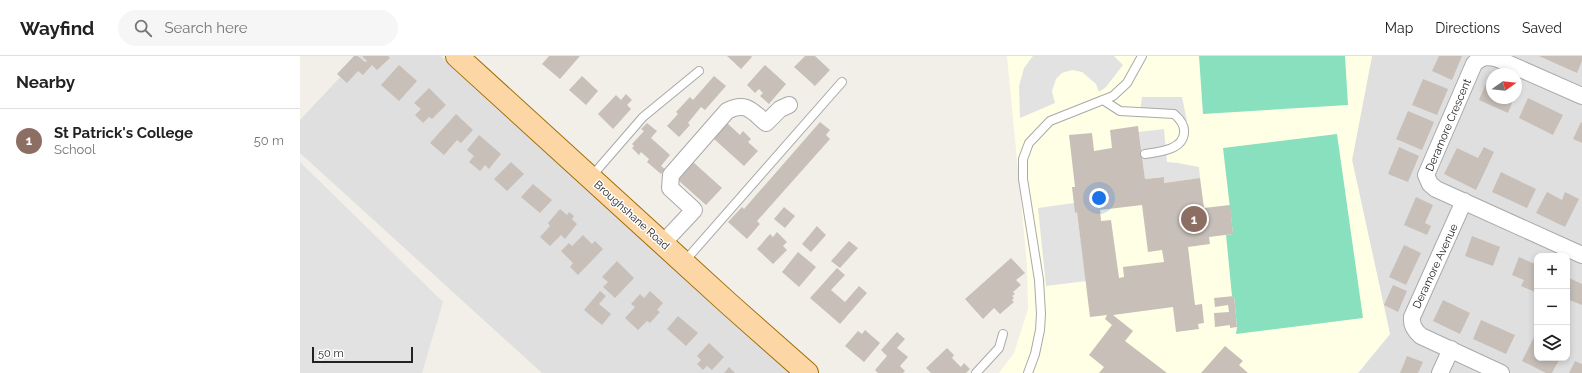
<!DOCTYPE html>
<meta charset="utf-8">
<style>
:root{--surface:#fff;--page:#f6f6f6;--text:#222;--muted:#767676;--line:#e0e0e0;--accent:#d40000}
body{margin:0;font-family:Raleway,sans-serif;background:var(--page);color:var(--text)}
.controls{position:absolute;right:12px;bottom:12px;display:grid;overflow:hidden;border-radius:8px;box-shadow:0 2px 6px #0003}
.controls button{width:36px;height:36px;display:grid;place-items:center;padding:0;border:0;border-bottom:1px solid var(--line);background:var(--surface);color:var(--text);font:20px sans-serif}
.compass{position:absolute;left:1186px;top:12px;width:36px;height:36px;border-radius:50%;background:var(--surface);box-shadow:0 2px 6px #0003;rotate:76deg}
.scale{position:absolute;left:12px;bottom:10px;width:101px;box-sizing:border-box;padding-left:4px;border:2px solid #222;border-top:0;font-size:11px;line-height:14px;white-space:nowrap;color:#222;-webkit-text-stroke:3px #fff;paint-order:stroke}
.you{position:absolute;left:799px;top:142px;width:14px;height:14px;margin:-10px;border:3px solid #fff;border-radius:50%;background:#1a73e8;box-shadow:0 0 0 6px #1a73e833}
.badge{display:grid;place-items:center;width:26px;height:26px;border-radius:50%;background:var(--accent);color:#fff;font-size:13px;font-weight:700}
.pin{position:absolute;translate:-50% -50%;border:2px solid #fff;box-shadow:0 1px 4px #0006}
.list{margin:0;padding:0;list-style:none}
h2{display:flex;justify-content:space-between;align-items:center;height:52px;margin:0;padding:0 16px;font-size:17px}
h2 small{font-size:13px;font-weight:400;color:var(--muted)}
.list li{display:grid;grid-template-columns:26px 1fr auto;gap:12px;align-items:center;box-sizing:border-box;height:64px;padding:0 16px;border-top:1px solid var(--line)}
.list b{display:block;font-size:15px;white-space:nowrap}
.list p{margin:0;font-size:13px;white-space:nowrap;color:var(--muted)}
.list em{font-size:13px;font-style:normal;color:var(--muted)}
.icon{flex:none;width:22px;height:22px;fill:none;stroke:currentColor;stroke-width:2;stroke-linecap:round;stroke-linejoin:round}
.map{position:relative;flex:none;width:1282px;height:317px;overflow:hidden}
header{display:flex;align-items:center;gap:24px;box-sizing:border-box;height:56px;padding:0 20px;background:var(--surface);border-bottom:1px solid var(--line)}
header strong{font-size:19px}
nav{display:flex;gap:22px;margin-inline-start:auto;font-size:14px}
.search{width:280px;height:36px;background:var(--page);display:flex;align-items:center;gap:10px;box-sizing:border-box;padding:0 14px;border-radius:22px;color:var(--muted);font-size:15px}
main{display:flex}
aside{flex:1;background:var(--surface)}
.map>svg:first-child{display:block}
.residential{fill:#e0dfdf;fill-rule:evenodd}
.education{fill:#ffffe5}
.pitch{fill:#88e0be}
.parking{fill:#e2e2e2}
.building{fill:#c7bfb8;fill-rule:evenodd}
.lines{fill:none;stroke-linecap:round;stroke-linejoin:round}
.service-casing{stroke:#a9a9a9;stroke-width:10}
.minor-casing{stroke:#a9a9a9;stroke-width:18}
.primary-casing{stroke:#a06b00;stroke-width:24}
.service{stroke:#fff;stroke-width:8}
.minor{stroke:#fff;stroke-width:16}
.primary{stroke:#fcd6a4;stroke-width:22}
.labels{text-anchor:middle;stroke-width:3;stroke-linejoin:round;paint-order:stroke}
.street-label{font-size:11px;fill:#222;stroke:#fff}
</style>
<header>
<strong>Wayfind</strong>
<div class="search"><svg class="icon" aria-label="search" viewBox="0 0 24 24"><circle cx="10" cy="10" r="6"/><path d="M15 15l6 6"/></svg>Search here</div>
<nav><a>Map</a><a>Directions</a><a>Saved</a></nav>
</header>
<main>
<aside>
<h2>Nearby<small></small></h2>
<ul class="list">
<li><span class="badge" style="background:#8d6e63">1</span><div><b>St Patrick's College</b><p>School</p></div><em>50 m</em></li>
</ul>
</aside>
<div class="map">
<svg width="1282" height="317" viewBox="0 0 1282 317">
<rect width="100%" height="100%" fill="#f2efe9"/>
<path class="residential" d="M60,0H141L490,317H242L0,97V64Z
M1072,0H1282V317H1058L1090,278L1052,104ZM1192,18H1216V42H1192ZM1237,200H1267V302H1237Z"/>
<path class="education" d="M707,0H1072L1052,104L1090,278L1058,317H699L714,297L728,253L727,208Z"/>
<path class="pitch" d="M899,0H1045L1048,49L903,58Z
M1037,78L1063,262L936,278L937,271L934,240H932L926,179L933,178L923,92Z"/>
<path class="parking" d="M733,0H814L823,9L806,31L799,36L796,28L782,16L772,14L762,17L756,23L752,35L755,47L720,62L719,30L724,12Z
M842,41H882L887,65H880L879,63L840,57Z
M864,73L867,106L878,107L899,111L900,122L864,127L863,121L845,123L839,76Z
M0,106L143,246L122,317H0Z
M774,147L775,156H777L786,225L746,230L738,152Z"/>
<path class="building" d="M54,0H58L65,6L67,5L63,1V0H88L90,2L77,14L72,9L63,19L58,15L47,27L37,18Z
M249,0H280L260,23L242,8Z
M427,0H451L452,1L441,13Z
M505,0H515L530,14L515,30L494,11Z
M1139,0H1162L1152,24L1132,15Z
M1239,0H1282V5L1277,17Z
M99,9L117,25L99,45L81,29Z
M465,9L486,28L469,48L460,40L463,37L459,33L455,37L447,29Z
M282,20L298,35L286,49L269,34Z
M414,20L426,30L405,54L401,51L388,67L390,69L379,81L367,70L378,58L376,56L390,41L393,44Z
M1123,23L1148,33L1137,59L1112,49Z
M1187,25L1192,27V42H1214L1208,57L1179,44Z
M129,32L146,49L132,63L129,61L123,67L115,59L121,53L114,47Z
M326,38L332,44L327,49L331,53L313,73L298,58L316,39L321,44Z
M1228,42L1263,59L1253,79L1219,62Z
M1108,55L1134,66L1122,94L1096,83Z
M156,58L173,74L161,87L157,84L144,99L130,87Z
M520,66L530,74L526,79L530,83L457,165L460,168L447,183L428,166L442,151L444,153Z
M1281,66L1282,67V87L1273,83Z
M347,67L357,75L351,82L370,99L361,110L365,113L361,118L347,106L349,103L341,96L339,99L332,92L334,90L332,88L344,75L341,73Z
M427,67L440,79L443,75L451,83L448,86L458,95L444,110L414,83Z
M838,70L845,123L864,121V127L900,122L904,152L930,149L933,178L909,181L910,188L888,191L895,249L902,248L904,267L898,268L899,273L876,276L873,251L813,259L833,275L825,285L867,317H799L804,311L789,299L812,269L805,263L807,259L790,261L777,156L775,157L772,131H775L769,79L792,77L794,95L812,92L810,74ZM842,149L848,196L862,194L864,206L823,211L824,221L819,222L811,164L801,165L800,154Z
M179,79L201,98L189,113L185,109L180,115L169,106L174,100L167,94Z
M1099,91L1119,100L1108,126L1088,118Z
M1184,91L1194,96L1176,134L1144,118L1157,92L1178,102Z
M211,106L224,118L207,135L194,123Z
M393,106L422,132L406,149L378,124Z
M1201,116L1236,133L1227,152L1192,136Z
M233,128L252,144L240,157L221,141Z
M1247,136L1262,144L1265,136L1279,143L1265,171L1236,157Z
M1116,141L1133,149L1125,167L1131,170L1127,179L1104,169Z
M484,151L495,160L485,172L474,163Z
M260,153L267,159L269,156L274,160L272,163L277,168L265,183L261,179L250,190L240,181L250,170L248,167Z
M517,170L526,179L511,196L502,188Z
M477,176L487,186L483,190L487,194L473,208L457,193L470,178L473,181Z
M283,179L292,188L295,185L303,193L278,219L270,211L273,207L261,195L269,187L272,190Z
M1172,180L1200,191L1193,210L1165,200Z
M549,185L558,192L540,212L531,205Z
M1104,189L1121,197L1106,229L1089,221Z
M498,196L516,211L499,231L482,216Z
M1219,201L1237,209V231L1235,236L1221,230L1224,224L1212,219Z
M711,202L725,217L716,224L721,229L713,236L715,238L712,240L714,242L712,244L714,246L700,258L694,252L683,263L665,243Z
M317,205L334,222L315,242L303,231L308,226L302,221Z
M537,212L545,219L531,234L545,246L559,230L567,237L540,268L510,242Z
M1267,221L1282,228V249L1267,243Z
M1093,229L1107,235L1098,256L1084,249Z
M300,235L306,240L299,248L311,258L302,269L284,254Z
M350,235L363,247L357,254L360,256L350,267L347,265L338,274L325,262L335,251L331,248L340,238L344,242Z
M934,240L937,271L930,272V269L915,271L914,257L929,256L928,249L915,251L914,242Z
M1143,244L1170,257L1160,278L1133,265Z
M378,260L398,277L386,290L367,273Z
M1181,264L1215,279L1206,298L1173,283Z
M565,274L580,287L564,306L545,290L558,275L562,278Z
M597,276L605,283L597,292L608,301L600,310L605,315L603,317H578L575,314L587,300L581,294Z
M1234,281L1237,282V302H1260L1252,317H1246L1222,305Z
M409,287L424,301L412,314L407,310L403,314L397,308L401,304L397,300Z
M925,290L943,305L939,309L948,317H901Z
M647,292L654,299L652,302L661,311L664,307L670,313L666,317H631L626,312Z
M1107,300L1123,306L1118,317H1100Z
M1275,305L1282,308V317H1269Z
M429,311L435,317H424Z"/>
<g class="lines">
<defs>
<path id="service" d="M803,44L820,55L874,58C880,63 885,69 884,77C883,94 858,96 845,98
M291,121L343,61L399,15
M384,206L542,26
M676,317L699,292L703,278
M728,317L735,298L740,274L741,258L739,224L723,123V103L729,87L750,65L813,40L827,27L842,0"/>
<path id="minor" d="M1282,40L1198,3C1189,0 1181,0 1174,8L1126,119L1130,128L1136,133L1282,199
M1164,145L1112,261C1111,269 1115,275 1121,280L1201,317
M363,187L394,154L370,132L371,119L427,55C446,45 452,55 466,67L480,53L489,49
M1140,317L1151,293"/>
<path id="primary" d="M157,0L429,248L507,317"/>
</defs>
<use href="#service" class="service-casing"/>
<use href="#minor" class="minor-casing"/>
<use href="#primary" class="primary-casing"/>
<use href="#service" class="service"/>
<use href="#minor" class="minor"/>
<use href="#primary" class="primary"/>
</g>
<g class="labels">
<g class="street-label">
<text transform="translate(1148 69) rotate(-67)" y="4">Deramore Crescent</text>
<text transform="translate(332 159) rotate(42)" y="4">Broughshane Road</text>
<text transform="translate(1135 210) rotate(-65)" y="4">Deramore Avenue</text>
</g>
</g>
</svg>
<div class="controls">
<button>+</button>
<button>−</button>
<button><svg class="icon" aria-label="layers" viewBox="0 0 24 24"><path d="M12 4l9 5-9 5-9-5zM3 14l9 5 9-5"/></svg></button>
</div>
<svg class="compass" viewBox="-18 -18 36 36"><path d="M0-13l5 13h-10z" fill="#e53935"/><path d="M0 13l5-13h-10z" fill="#767676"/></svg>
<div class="scale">50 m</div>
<div class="you"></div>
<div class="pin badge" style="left:894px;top:163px;background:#8d6e63">1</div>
</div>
</main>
